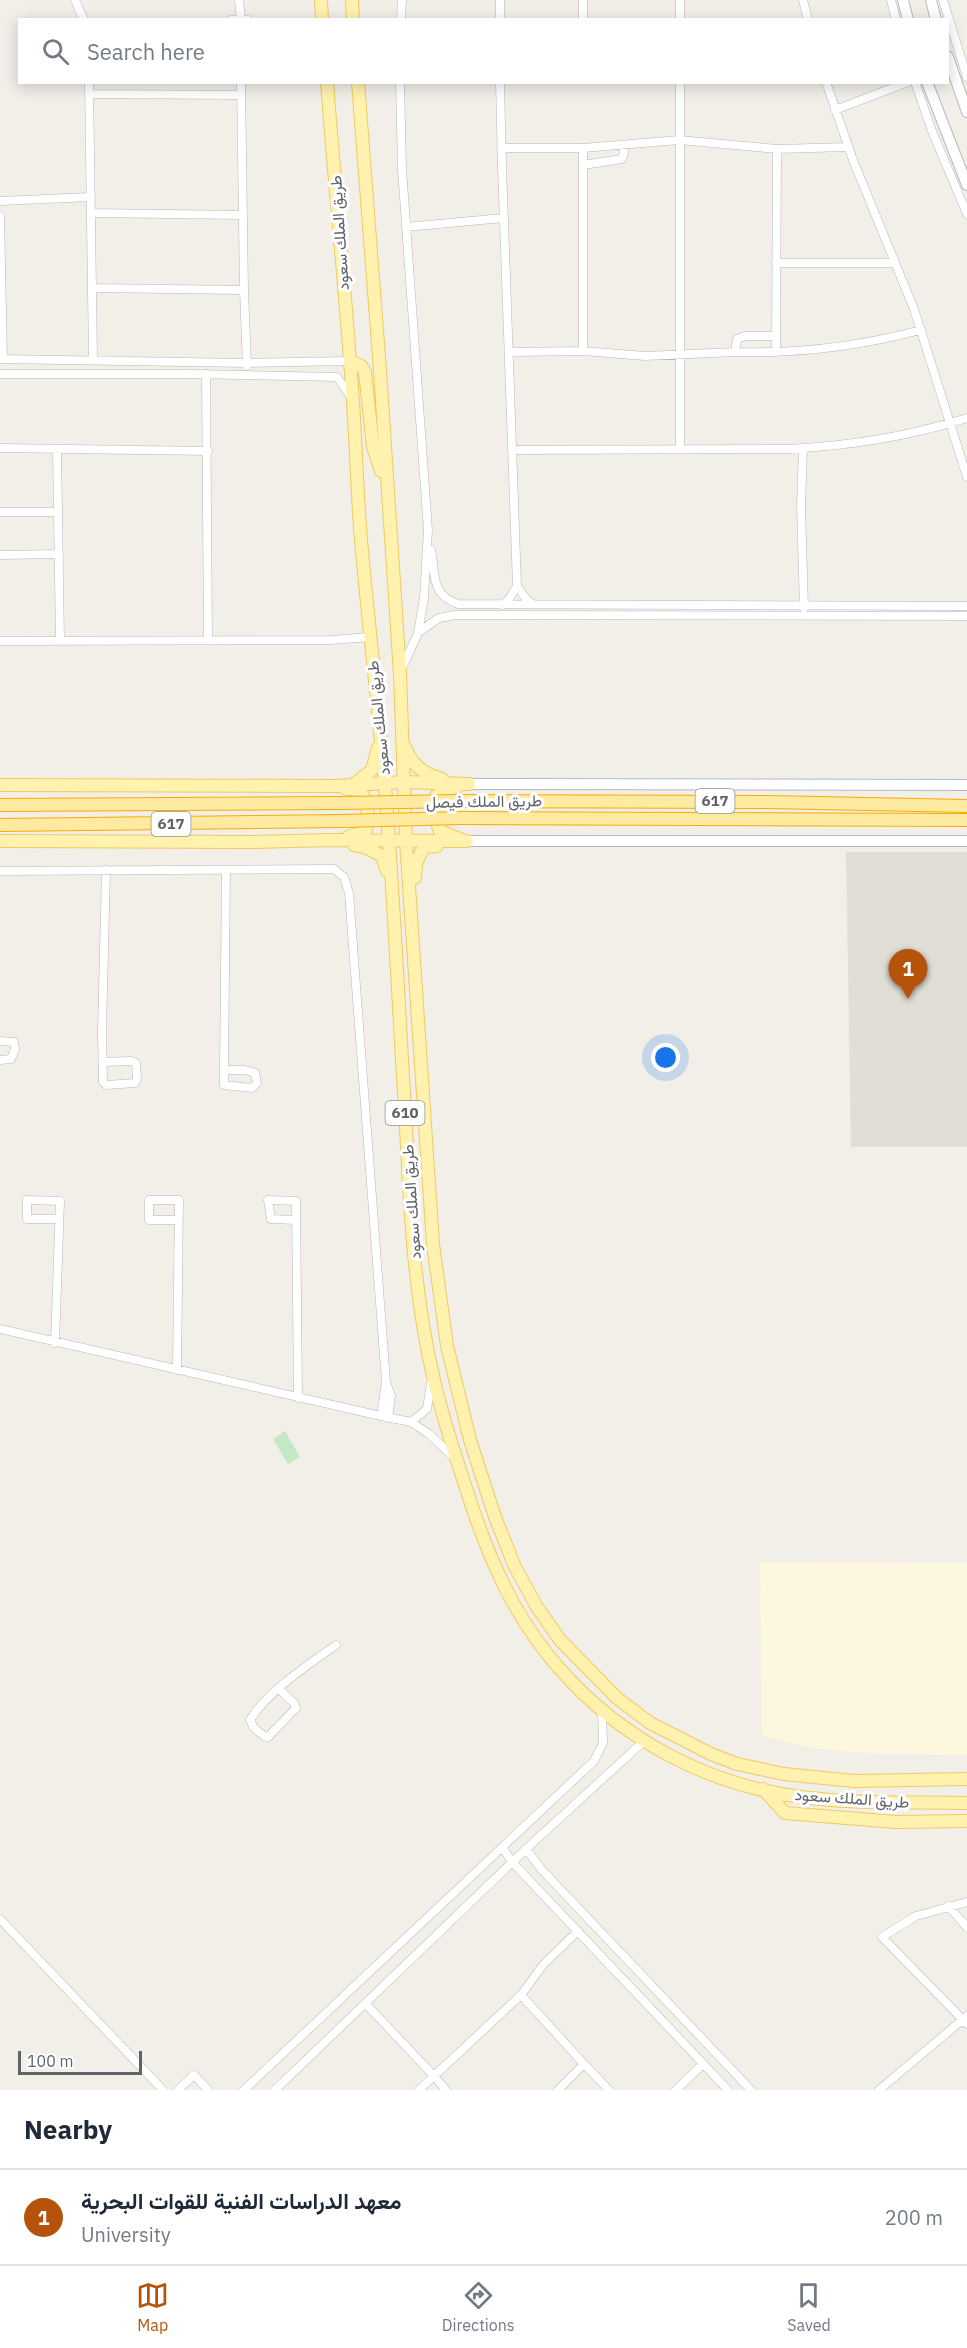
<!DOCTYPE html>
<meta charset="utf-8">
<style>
:root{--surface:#fff;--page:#f6f6f7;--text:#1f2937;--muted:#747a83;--line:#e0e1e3;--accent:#b45309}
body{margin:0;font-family:"IBM Plex Sans",Vazirmatn,sans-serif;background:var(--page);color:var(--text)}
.scale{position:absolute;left:18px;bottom:15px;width:124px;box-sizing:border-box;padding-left:6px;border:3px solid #5f6368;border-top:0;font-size:16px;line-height:21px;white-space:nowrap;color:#5f6368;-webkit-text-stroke:4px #fff;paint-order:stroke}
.you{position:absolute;left:666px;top:1058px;width:21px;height:21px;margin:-15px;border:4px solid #fff;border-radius:50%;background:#1a73e8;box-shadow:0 0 0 9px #1a73e833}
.badge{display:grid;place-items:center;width:39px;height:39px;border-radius:50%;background:var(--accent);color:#fff;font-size:20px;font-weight:700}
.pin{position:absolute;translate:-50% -50px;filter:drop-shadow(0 2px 3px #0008)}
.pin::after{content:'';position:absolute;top:32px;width:21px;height:18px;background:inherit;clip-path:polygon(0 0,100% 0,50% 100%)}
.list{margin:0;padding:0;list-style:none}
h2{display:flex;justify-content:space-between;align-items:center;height:78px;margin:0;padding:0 24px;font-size:26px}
h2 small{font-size:20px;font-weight:400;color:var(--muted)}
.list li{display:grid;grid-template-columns:39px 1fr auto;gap:18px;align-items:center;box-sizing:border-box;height:96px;padding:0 24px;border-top:2px solid var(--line)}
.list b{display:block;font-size:22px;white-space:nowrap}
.list p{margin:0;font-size:20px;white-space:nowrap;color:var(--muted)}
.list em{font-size:20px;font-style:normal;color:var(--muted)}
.icon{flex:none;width:33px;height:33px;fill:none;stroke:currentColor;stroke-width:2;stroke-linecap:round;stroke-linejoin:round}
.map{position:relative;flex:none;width:967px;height:2090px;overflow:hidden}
.search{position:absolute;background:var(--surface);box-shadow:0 3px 15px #0003;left:18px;right:18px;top:18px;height:66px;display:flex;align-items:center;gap:15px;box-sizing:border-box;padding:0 21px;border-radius:0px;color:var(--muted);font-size:22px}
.sheet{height:174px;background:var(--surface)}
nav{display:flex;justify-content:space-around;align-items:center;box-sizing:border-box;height:84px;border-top:2px solid var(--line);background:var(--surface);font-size:16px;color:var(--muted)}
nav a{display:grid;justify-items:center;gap:3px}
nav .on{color:var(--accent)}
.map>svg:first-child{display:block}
.commercial{fill:#fef7e0}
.education{fill:#e1ded6}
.green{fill:#c5e8c5}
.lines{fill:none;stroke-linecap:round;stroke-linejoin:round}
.minor-casing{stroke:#b5b8bc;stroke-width:9}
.secondary-casing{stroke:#b6babf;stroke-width:12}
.primary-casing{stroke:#f2c960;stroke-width:14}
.trunk-casing{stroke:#f9ab00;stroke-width:14}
.minor{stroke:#fff;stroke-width:8}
.secondary{stroke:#fff;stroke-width:10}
.primary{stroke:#fff2af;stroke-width:12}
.trunk{stroke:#feeaa1;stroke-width:12}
.trunk-bridge-casing{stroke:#f9ab00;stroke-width:14;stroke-linecap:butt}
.trunk-bridge{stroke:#feeaa1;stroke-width:12}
.labels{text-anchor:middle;stroke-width:6;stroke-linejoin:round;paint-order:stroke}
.shield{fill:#fff;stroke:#8f9295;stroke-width:1.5}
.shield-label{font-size:15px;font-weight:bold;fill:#5f6368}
.street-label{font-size:16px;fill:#5f6368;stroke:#fff}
</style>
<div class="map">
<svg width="967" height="2090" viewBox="0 0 967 2090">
<rect width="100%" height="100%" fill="#f1efe8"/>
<path class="commercial" d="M760,1562L967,1563V1755L883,1754L812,1748L762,1736Z"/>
<path class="education" d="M846,852H967V1147H851Z"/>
<path class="green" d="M285,1431L300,1457L288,1464L273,1439Z"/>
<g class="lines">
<defs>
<path id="minor" d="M75,0L84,20
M239,0L241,20
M803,0L808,20
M891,0L896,20
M943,0L967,77
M231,20H248
M401,20L402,0
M500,20V0
M583,20V0
M680,20V0
M89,82L93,360
M241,82L244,290L247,366
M400,82L402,169L428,530L424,598L418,633L401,670
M500,82L502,166L517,586L526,599L533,604
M826,82L853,160L914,309L967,477
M915,82L932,131L967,214
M89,94L241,95
M835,110L908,82
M501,148H583L679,140L777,149L848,147
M583,165L622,159L624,153L623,145
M0,201L91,197
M91,213L243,215
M0,216L3,359
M406,227L503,218
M776,263H895
M93,288L244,290
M776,336H745L737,339L735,352C797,354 860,346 921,330
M583,351V148
M509,352L583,351L645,356L735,352
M776,352L777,149
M0,359L246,363L350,361
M0,374H190L337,377L351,397
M206,374L208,640
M0,448L208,451
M803,448L801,506L804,608
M57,449L60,641
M680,449V82
M512,450L790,449C854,445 905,437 967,418
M0,512H58
M431,550C436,575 430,594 458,604L967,606
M0,555L59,554
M502,605L509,599L517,586
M419,632L439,618L455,615L967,616
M0,641L331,640L370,637
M0,871L334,869L344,877L349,893L386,1382
M0,1041L14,1042L15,1049L11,1059L0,1060
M103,1062L131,1061L136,1063L137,1079L135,1083L106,1085L103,1082L102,1033L106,870
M224,1070H245L255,1073L257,1083L252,1088L224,1085V1070L226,870
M296,1220L271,1219L268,1200L296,1201L298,1398
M0,1329L381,1416
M55,1343L60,1201L27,1200V1219H59
M177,1370L179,1200H149V1220H178
M431,1383L427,1409L411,1422L429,1434L455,1458
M388,1418L391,1396L386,1382L381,1416L411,1422
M279,1689L294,1703L296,1708L268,1737L264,1736L254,1728L250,1720C268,1691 309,1664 336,1645
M502,1847L513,1863L728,2090
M526,1849L542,1870L751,2090
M967,1902L916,1916L882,1937L967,2024
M948,1906L967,1927
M0,1919L163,2090
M521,1995L543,1965L578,1931
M366,2004L434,2076L419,2090
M178,2090L194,2075L208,2090
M244,2090L594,1761L603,1743L602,1711
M275,2090L526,1849L643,1742
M446,2090L434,2076L521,1995L584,2064
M558,2090L584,2064L609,2090
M676,2090L703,2064
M879,2090L967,2016"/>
<path id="secondary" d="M903,0L908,20
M931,0L936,20
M948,57L967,112
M927,82L967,185
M469,784L967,785
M467,841H967"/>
<path id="primary" d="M321,0L322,20
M352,0L353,20
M327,82C335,189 346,296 353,403C356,445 357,486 360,528C367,614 378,700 385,786C394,900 399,1014 406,1128C410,1211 414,1294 433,1376C441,1412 453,1449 465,1485C486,1552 512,1615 559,1668C621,1739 707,1785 801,1797C855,1804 913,1802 967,1803
M358,82L380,370L400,674L406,841L433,1244L447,1346L470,1440L495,1517L515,1567L537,1607L560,1640L617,1698L650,1723L711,1754L737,1764L784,1774L854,1781L967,1779
M350,361L361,366L365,372L373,447L381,471
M405,747C412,765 423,774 442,779
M354,784L372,770L378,748
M0,785L336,786L404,782L469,784
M457,787L442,791L436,796L434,815L440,831L460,839
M344,788C349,789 355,789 359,791C369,799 369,819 366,830L359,834L349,836
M0,841L254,842L330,840L467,841
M354,845L367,848L382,856L387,871
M415,878L416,863L424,847L437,846
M763,1789L785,1813L896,1822L967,1821"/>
<path id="trunk" d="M462,801L767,802L967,806
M0,805L340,803
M462,818L967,820
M0,825L341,821"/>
</defs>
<use href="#minor" class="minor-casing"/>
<use href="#secondary" class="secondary-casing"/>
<use href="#primary" class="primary-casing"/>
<use href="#trunk" class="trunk-casing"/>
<use href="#minor" class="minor"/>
<use href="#secondary" class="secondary"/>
<use href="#primary" class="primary"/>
<use href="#trunk" class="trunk"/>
<defs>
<path id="trunk-bridge" d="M340,803L462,801
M341,821L462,818"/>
</defs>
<use href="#trunk-bridge" class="trunk-bridge-casing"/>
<use href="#trunk-bridge" class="trunk-bridge"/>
</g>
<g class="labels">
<g class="shield">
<rect x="695.5" y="789" width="39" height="24" rx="4.5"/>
<rect x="151.5" y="812" width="39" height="24" rx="4.5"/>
<rect x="385.5" y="1101" width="39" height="24" rx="4.5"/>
</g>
<g class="shield-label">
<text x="715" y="806">617</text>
<text x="171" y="829">617</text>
<text x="405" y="1118">610</text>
</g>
<g class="street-label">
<text transform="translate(339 233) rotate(-94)" y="6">طريق الملك سعود</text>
<text transform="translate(378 718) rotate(-96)" y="6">طريق الملك سعود</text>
<text transform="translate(484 801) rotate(-1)" y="6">طريق الملك فيصل</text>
<text transform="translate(411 1202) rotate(-94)" y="6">طريق الملك سعود</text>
<text transform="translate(852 1798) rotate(4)" y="6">طريق الملك سعود</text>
</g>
</g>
</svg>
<div class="scale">100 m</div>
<div class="you"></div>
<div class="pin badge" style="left:908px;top:999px">1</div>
<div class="search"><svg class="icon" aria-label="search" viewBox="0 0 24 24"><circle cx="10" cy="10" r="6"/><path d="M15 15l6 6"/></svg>Search here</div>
</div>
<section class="sheet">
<h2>Nearby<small></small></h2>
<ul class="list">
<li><span class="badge">1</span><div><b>معهد الدراسات الفنية للقوات البحرية</b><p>University</p></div><em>200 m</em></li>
</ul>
</section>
<nav>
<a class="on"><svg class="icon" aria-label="map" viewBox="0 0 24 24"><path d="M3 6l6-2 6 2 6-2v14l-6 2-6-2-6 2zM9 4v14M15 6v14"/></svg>Map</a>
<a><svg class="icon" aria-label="directions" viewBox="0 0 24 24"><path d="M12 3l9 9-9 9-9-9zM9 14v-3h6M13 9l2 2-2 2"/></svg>Directions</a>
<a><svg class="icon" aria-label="saved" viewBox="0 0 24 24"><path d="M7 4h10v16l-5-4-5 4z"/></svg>Saved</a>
</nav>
